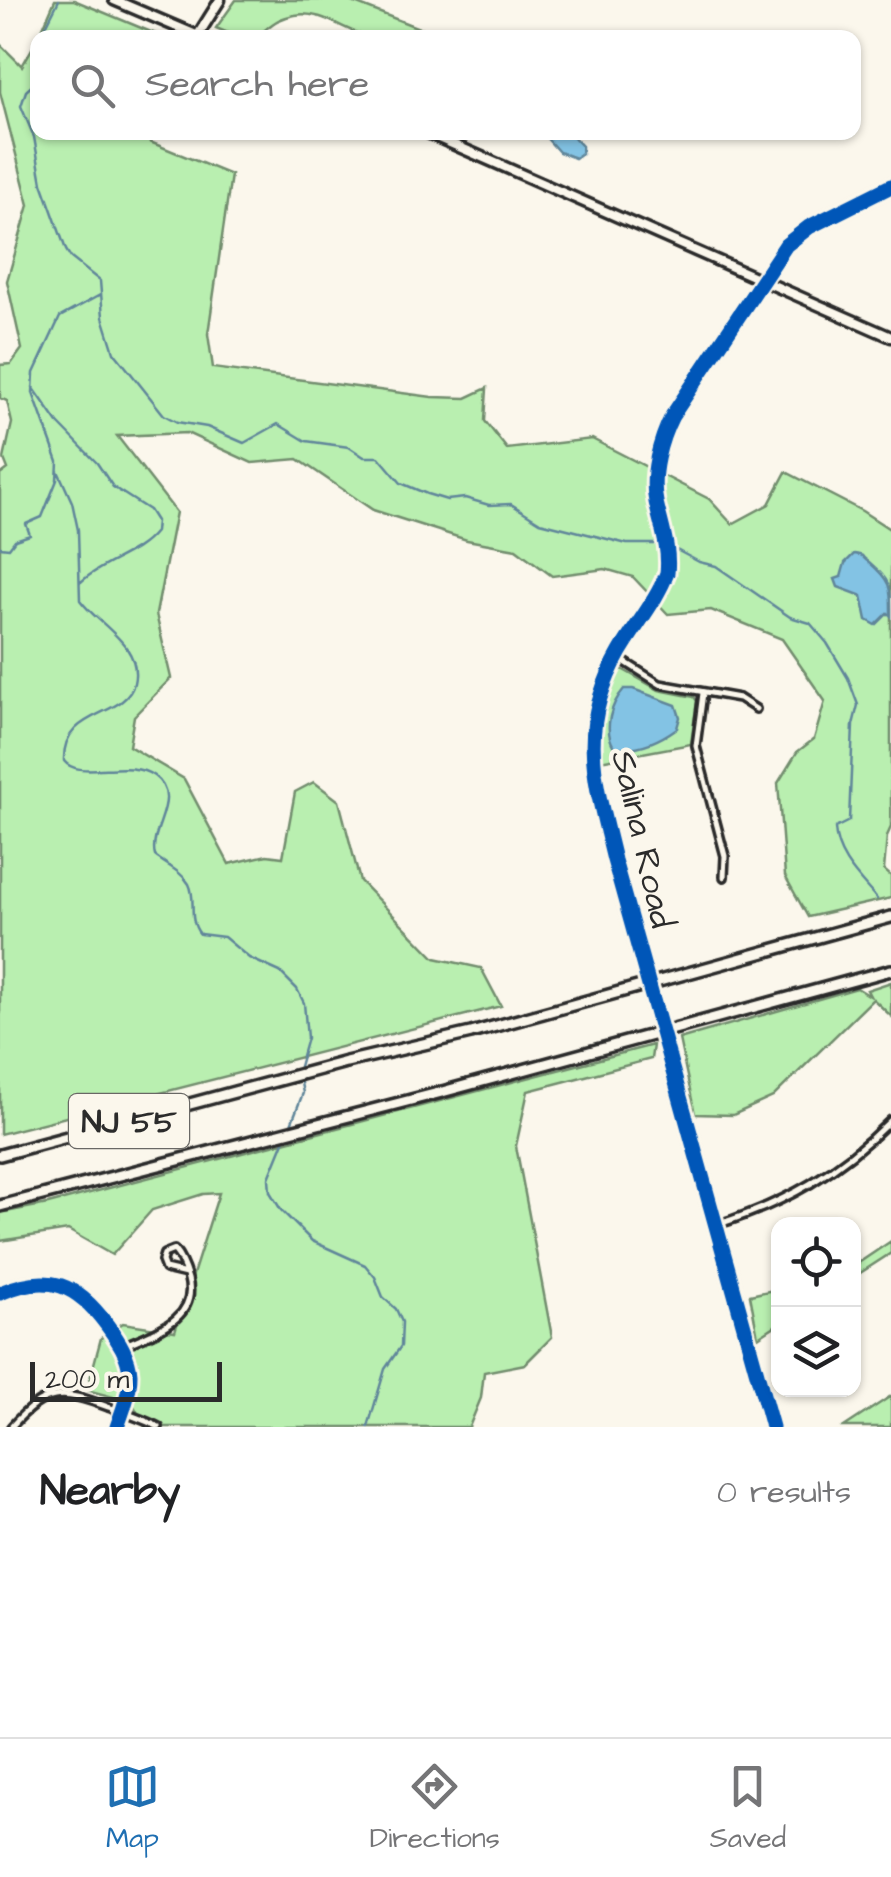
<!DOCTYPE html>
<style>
:root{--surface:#fff;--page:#f2f2f2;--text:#202124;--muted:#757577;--line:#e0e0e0;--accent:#1f6fb2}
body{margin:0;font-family:"Architects Daughter",sans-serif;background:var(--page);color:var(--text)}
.controls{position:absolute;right:30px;bottom:30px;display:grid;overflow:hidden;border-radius:20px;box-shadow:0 2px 8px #0004}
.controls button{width:90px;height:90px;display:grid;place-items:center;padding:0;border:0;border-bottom:2px solid var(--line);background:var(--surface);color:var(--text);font:50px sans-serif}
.scale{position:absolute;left:30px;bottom:25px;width:192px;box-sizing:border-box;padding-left:10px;border:5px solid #2b2b2b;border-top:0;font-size:28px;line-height:35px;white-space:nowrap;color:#2b2b2b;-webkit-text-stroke:8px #fbf7ec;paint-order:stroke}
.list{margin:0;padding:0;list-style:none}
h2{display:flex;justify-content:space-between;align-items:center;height:130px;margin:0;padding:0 40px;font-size:42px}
h2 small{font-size:32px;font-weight:400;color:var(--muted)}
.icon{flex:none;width:55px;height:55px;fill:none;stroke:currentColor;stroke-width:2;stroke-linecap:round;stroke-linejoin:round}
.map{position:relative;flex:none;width:891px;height:1427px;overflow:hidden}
.search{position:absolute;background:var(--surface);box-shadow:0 2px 8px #0004;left:30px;right:30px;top:30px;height:110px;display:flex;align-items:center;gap:25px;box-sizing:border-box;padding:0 35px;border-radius:20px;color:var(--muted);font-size:38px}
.sheet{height:310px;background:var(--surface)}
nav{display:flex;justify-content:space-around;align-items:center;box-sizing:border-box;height:140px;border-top:2px solid var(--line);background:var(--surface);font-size:28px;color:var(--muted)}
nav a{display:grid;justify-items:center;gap:5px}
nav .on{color:var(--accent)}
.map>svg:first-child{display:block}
.green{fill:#b9efb0;stroke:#728d6e;stroke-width:2.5}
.water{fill:#83c3e4;stroke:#60869a;stroke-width:2.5}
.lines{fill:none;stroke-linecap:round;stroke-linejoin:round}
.stream{stroke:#60869a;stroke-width:2.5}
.street-casing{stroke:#2b2b2b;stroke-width:12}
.secondary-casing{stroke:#2b2b2b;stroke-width:15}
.highway-casing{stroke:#2b2b2b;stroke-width:16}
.street{stroke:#fbf7ec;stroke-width:5}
.secondary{stroke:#fbf7ec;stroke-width:8}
.highway{stroke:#fbf7ec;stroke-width:9}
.secondary-bridge-casing{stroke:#2b2b2b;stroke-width:15;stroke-linecap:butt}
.secondary-bridge{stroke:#fbf7ec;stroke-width:8}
.cycleway-casing{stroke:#fbf7ec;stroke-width:21}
.cycleway{stroke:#0057b8;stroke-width:15}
.labels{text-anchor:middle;stroke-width:9;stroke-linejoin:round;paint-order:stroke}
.shield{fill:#fbf7ec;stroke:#696865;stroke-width:2.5}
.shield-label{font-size:32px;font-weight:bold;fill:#2b2b2b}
.street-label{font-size:35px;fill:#2b2b2b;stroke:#fbf7ec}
</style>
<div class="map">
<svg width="891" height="1427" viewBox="0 0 891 1427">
<rect width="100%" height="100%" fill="#fbf7ec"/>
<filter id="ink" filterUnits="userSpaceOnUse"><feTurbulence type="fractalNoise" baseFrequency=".01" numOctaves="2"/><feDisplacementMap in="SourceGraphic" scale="20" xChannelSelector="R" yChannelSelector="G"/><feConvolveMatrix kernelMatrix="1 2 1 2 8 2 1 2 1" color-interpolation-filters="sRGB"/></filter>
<g filter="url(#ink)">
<path class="green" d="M55,0H74L163,37H39Z
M236,0H347L442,37C420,38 392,42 370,37C345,32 323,10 295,15C256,21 270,52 216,28Z
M37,40L38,132L154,133L150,142L231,175L208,334L213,368L432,397L466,398L487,388L485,421L507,449L592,439L709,499L732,524L769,504L786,472L862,511L891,530V827L887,836L884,870L891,876V898L808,917L785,876L778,783L797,752L814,739L825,701L782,639L711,610L668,614L633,577L605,569L552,576L516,549L467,540L373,510L298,459L252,463L187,433L117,436L176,512L156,614L171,678L134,716L129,746L184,779L229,864L267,855L283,857L295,792L314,782L339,801L360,881L435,958L481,968L501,1006L0,1134V475L8,469L4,459L12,423L7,401L0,398V365L11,364L22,349L7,281L29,205L0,92V44L22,66Z
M620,668L659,690L694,697L697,701L691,744L600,761L601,719Z
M891,982V1016L873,999L773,1097L733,1115L695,1114L679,1039L857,988L870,996L867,990Z
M653,1045L651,1059L528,1091L516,1146L552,1337L525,1364L484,1372L481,1398L469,1427H145L132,1402L87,1390L101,1338L123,1323L175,1331L219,1193L203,1194L152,1210L112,1255L68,1230L0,1241V1213L48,1204Z
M891,1241V1253L854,1277V1266Z
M778,1289V1324L758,1337L750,1295Z
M891,1396V1427H844Z"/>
<path class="water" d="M542,133H570L582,146V153L575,158L559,152Z
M854,554C869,557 856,553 869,562C891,581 891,585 891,616L888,613L876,625L867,620L862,596L838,587L835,579L841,577L845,563Z
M624,689H633L676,705L680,717L677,728C659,741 636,751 614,747C603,729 611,704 624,689Z"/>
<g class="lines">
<path class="stream" d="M40,38L59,0
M38,44L36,82L26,91L21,106L34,137L42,183L66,250L71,258L100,281L103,317L114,352L164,415L177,422L207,427L244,443L278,424L306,441L349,447L364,457H379L401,483L427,494L447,500L465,498L489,505L511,504L540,522L627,544H661
M33,387L58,423L97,463L113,487L149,510L156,521L155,532C136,556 103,561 81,582
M58,471L72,502L78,530L80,600C98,625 143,645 134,683C126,719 62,708 64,761C79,781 129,757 154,776C184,798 148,829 155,856C166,865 181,871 189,884C197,900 187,918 200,934L224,937L249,958L280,972L297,989L304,1003L307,1038L298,1070
M669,546L699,562L716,566L790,617L810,623L827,643L848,678L858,705L853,725L849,821L835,828C836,857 859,878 877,899
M0,547L9,548L15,540L30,535L26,524L42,517L57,480L58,462L33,393L34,373L60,317L100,295
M290,1127L303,1093L300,1078
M287,1134L269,1178L270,1192L281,1210L312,1241L365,1265L375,1277L383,1297L396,1309L402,1322L401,1346L385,1369L368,1427"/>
<defs>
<path id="street" d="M617,657L660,684L739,698L756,709
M703,693L696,746L725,856L724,877
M716,1225C786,1203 839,1172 891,1120
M0,1293C49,1272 77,1284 107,1325C118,1340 129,1356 130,1374C130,1393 123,1410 117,1427
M121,1347C150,1333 199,1321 188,1279C185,1269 181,1258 174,1250L164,1254L162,1261L165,1269L186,1274
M11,1427C45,1389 61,1389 108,1407C125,1413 143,1419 159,1427"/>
<path id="secondary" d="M114,0L203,38
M198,35L220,0
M425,132L891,337
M643,964L594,778L591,734L605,680L667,573L669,557L654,497V481L663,437L672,416L786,245L809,227L891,186
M668,1056L772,1427"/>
<path id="highway" d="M0,1155L346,1062L471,1033L891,917
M0,1206L442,1092L891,970"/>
</defs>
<use href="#street" class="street-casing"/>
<use href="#secondary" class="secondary-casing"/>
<use href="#highway" class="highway-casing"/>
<use href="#street" class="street"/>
<use href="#secondary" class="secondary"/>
<use href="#highway" class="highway"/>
<defs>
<path id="secondary-bridge" d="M643,964L668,1056"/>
</defs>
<use href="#secondary-bridge" class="secondary-bridge-casing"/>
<use href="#secondary-bridge" class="secondary-bridge"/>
<defs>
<path id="cycleway" d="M0,1293C49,1272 77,1284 107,1325C118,1340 129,1356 130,1374C130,1393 123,1410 117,1427
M772,1427L614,860C595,780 576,728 620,652C635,626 657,600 667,573C670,548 661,526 656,502C650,475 660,440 672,416L786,245L809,227L891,186"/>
</defs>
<use href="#cycleway" class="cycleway-casing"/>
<use href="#cycleway" class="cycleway"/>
</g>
</g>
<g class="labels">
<rect class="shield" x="69" y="1094" width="120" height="54" rx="8"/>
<g class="shield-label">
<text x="129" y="1132">NJ 55</text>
</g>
<g class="street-label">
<text transform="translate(644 839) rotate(77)" y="12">Salina Road</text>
</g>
</g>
</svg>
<div class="controls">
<button><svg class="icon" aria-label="locate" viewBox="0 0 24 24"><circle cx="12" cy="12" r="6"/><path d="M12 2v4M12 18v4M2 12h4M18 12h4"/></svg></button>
<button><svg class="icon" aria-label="layers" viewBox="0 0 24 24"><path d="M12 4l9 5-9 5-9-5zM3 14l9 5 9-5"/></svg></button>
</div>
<div class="scale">200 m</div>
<div class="search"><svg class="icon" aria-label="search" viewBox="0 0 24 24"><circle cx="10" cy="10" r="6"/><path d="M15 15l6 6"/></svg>Search here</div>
</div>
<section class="sheet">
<h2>Nearby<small>0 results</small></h2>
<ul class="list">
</ul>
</section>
<nav>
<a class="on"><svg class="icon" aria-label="map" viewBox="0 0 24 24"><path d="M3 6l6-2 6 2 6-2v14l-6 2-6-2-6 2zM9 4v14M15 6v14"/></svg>Map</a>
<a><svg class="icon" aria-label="directions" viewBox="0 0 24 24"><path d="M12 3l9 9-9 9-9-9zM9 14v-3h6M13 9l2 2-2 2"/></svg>Directions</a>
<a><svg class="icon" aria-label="saved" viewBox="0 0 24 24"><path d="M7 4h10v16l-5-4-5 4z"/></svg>Saved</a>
</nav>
